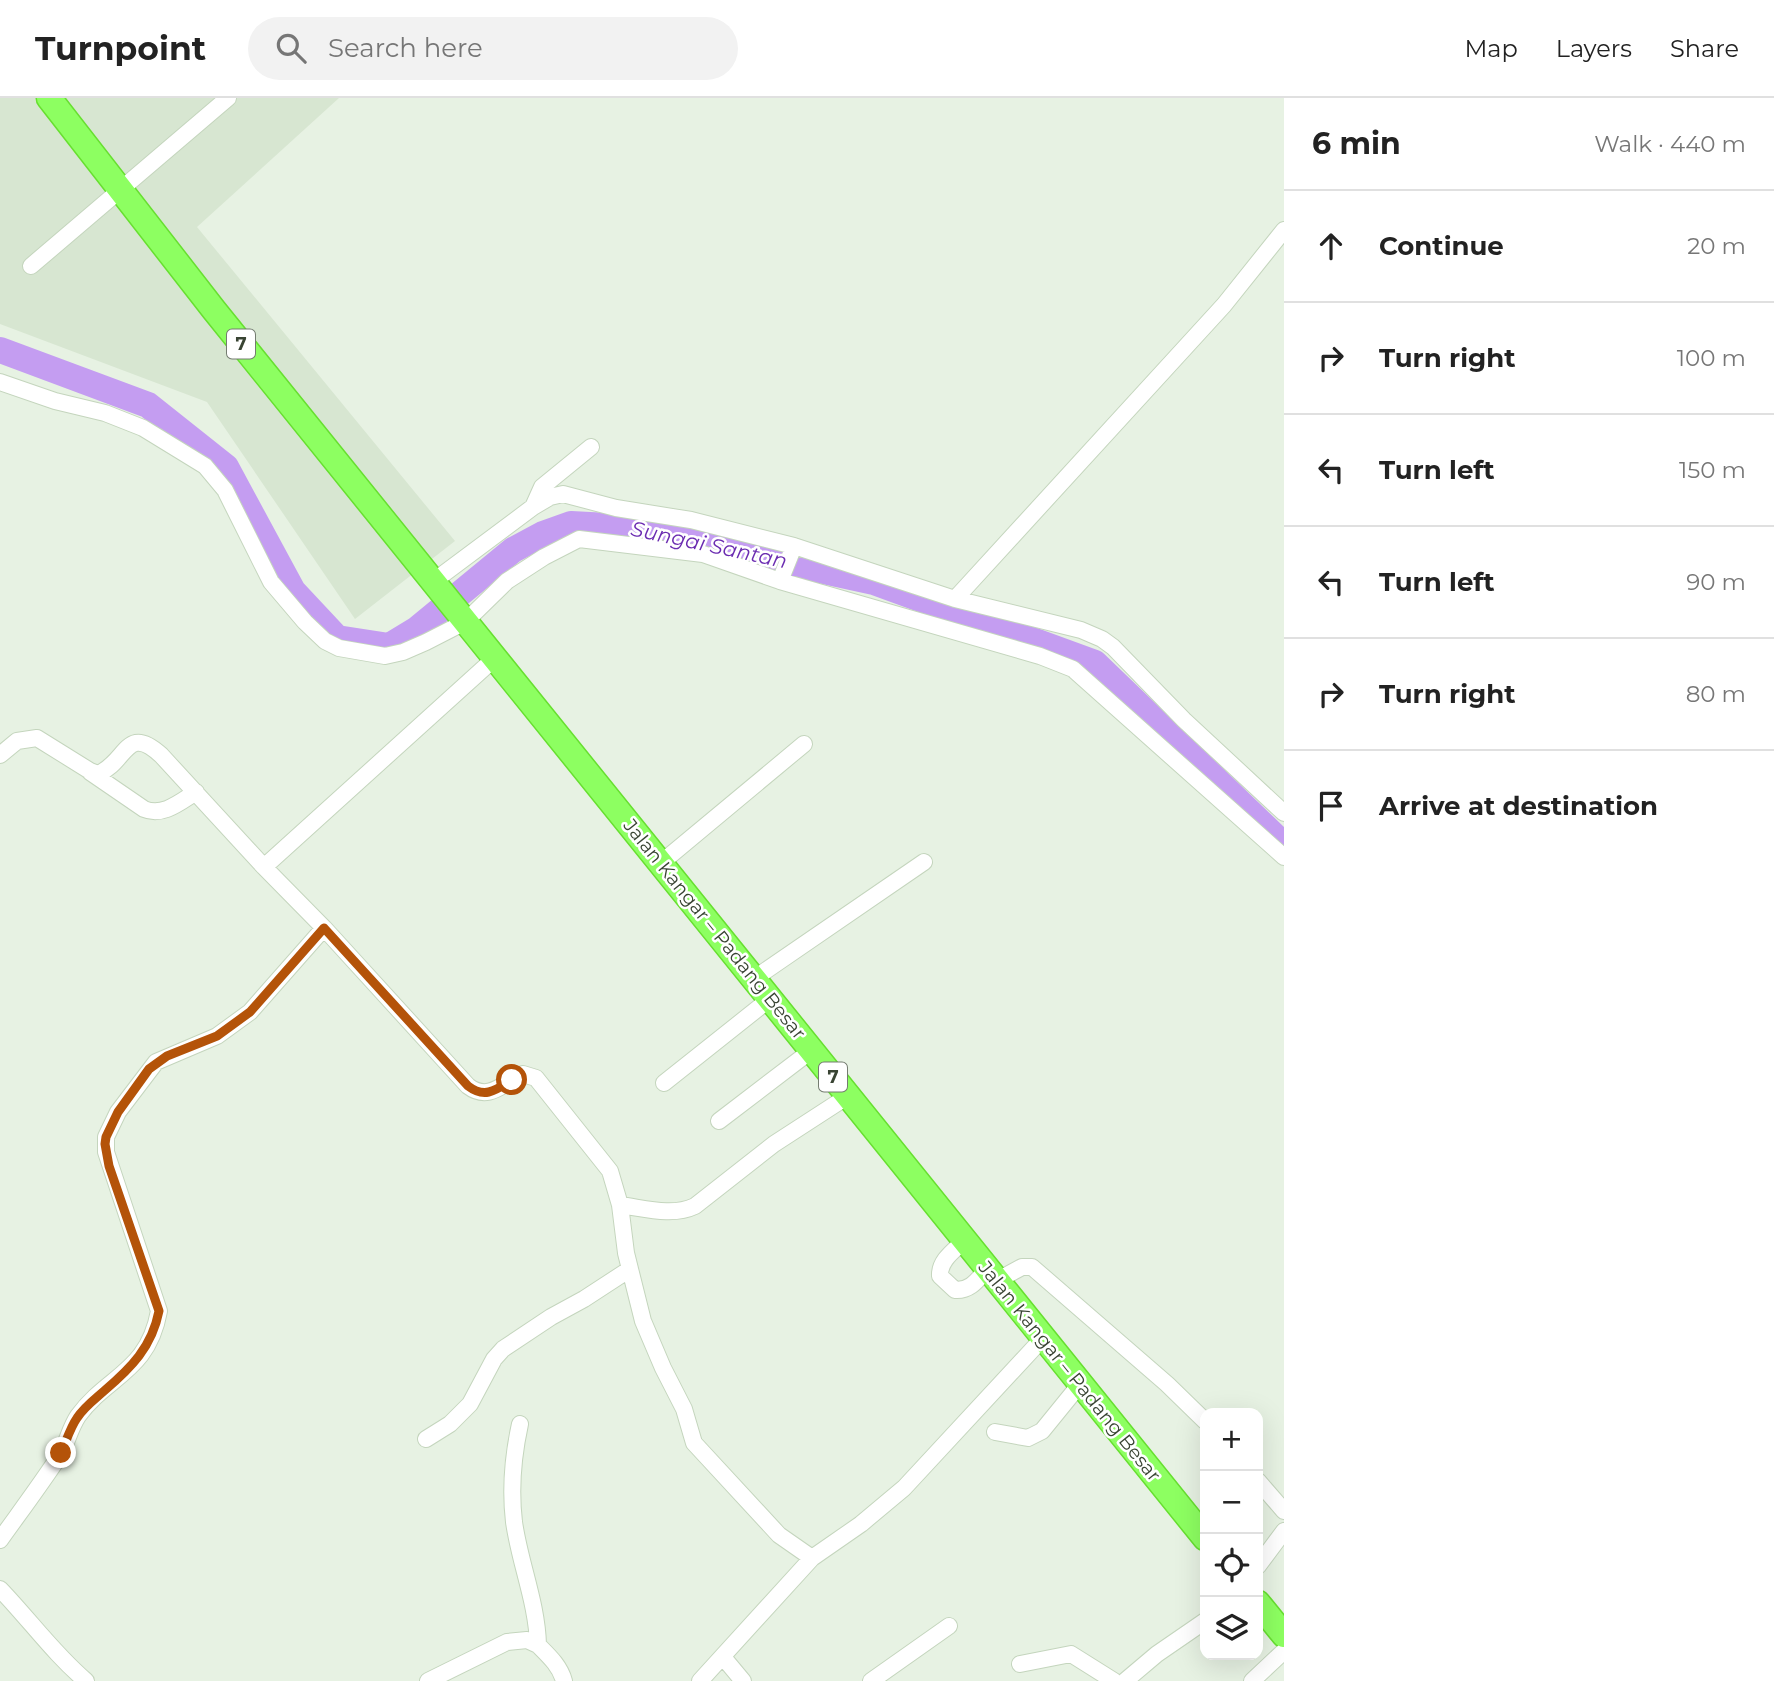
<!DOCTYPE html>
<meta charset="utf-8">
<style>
:root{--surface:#fff;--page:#f2f2f2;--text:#222;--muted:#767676;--line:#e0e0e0}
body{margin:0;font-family:Montserrat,sans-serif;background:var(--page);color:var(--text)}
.controls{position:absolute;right:21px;bottom:21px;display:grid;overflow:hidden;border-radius:14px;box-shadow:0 7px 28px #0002}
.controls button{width:63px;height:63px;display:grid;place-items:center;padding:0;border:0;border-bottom:2px solid var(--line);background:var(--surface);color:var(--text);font:35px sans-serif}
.stop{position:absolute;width:21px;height:21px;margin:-16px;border:5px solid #b45309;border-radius:50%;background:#fff}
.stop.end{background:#b45309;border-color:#fff;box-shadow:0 2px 7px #0008}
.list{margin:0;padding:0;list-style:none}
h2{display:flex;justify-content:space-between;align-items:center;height:91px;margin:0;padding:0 28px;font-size:30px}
h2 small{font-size:23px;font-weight:400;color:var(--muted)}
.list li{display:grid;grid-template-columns:46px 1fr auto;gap:21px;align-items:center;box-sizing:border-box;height:112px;padding:0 28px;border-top:2px solid var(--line)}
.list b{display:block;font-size:26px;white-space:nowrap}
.list em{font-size:23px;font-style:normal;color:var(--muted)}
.icon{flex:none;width:38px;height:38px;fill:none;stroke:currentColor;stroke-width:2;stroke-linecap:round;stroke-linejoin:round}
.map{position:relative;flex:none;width:1284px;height:1583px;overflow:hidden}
header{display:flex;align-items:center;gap:42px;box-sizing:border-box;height:98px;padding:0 35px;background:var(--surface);border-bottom:2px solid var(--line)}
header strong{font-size:33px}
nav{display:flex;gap:38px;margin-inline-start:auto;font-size:24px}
.search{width:490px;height:63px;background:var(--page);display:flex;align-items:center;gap:18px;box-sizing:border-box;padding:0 24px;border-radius:38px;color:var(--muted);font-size:26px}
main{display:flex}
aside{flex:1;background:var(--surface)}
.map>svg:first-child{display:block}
.residential{fill:#d7e6d1}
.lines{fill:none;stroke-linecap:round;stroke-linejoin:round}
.river{stroke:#c49df1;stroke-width:26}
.minor-casing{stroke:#c4d5bd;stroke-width:18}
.highway-casing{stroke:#67df30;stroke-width:27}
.minor{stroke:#fff;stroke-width:16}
.highway{stroke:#8dff61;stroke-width:24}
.route{stroke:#b45309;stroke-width:9}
.labels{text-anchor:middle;stroke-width:5;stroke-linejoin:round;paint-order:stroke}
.shield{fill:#fff;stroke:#747c70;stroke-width:2}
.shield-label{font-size:18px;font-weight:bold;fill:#394433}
.street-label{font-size:19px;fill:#394433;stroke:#fff}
.water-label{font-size:21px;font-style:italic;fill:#6b2cb1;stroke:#fff}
</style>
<header>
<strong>Turnpoint</strong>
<div class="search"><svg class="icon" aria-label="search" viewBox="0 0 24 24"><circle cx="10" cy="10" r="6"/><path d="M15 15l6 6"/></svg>Search here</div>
<nav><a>Map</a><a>Layers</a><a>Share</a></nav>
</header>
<main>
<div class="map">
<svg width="1284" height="1583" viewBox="0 0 1284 1583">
<rect width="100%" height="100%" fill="#e7f2e3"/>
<path class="residential" d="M0,0H339L197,129L455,443L355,521L207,304L0,226Z"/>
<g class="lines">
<path class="river" d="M0,252L148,307L226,369L293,493L337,540L389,548L417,531L513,452L543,436L571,426L646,430L763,460L874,484L1095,565L1284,747"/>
<defs>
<path id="minor" d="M31,168L228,0
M0,284L55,303L105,315L143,330L205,368L225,392L271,484L305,524L325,543L339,550L385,558L403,554L426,544L465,524L507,483L544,459L579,441L703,456L780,483L1040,558L1073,571L1284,759
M533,409L542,389L591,349
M434,483L533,409L550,399L563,396L616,410L691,422L794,448L955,501L1081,532L1102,541L1113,549L1184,622L1284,715
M780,483L794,448
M955,501L1224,207L1284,132
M0,657L17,643L37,640L90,673L98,676C127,664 126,625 161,657L264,769L324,830L468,988C489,1004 503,985 523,976L536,980L610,1073L620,1107L626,1155L643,1223L663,1270L684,1311L694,1345L779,1437L812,1460
M90,674L144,711C163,719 180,704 196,694
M661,765L804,646
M264,769L495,560
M755,880L924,764
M664,985L771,900
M719,1023L812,952
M620,1107C644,1110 672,1119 695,1108L774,1046L848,998
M965,1142C955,1152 939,1162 940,1178L955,1192C971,1193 978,1181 988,1170
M998,1182L1022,1169H1032L1167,1286L1205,1323
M520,1326C513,1358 510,1390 514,1424C520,1466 537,1505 538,1547C549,1558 560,1568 564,1583
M995,1334L1028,1340L1042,1333L1081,1285
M426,1341L450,1326L470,1306L494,1261L503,1251L551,1219L584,1201L630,1171
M1258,1383L1284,1413
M0,1442C20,1414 41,1386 60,1357C67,1345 70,1330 78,1318C108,1277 148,1274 159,1213L106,1054V1039L118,1014L156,964L217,938L250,914L324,830
M1258,1468L1284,1433
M0,1491C29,1521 54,1556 86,1583
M723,1559L743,1583
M1020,1566L1071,1556L1114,1583
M428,1583L507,1544L527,1542L538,1547
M700,1583L812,1460L861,1426L904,1390L1044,1239
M871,1583L949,1528
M1125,1583L1157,1556L1205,1523
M1252,1583L1284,1553"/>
<path id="highway" d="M49,0L214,212L1205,1440
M1258,1505L1284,1537"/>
</defs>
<use href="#minor" class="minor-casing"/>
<use href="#highway" class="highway-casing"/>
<use href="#minor" class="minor"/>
<use href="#highway" class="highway"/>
</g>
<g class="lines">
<path class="route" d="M61,1355C66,1344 70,1330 77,1320C84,1309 95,1301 104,1293C131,1270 152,1249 159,1213L109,1068L105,1046L106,1039L118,1014L149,971L167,958L217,938L250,914L324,830L468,988C485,1001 496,992 512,982"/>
</g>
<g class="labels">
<g class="shield">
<rect x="227" y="231.5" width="28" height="29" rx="5"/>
<rect x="819" y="964.5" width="28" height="29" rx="5"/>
</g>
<g class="shield-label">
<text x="241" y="252">7</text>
<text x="833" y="985">7</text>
</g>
<g class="street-label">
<text transform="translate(715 831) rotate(51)" y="7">Jalan Kangar – Padang Besar</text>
<text transform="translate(1070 1273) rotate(51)" y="7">Jalan Kangar – Padang Besar</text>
</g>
<g class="water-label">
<text transform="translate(709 447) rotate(12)" y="7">Sungai Santan</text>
</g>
</g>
</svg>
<div class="controls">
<button>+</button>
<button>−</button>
<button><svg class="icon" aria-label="locate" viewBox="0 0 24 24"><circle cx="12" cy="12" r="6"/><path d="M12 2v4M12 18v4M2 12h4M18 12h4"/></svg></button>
<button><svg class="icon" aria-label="layers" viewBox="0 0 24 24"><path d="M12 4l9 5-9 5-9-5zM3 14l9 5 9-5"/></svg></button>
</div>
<div class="stop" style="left:512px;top:982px"></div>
<div class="stop end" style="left:61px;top:1355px"></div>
</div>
<aside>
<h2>6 min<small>Walk · 440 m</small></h2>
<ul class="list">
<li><svg class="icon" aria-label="ahead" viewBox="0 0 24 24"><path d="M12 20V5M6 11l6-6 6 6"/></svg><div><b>Continue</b></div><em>20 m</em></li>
<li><svg class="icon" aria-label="right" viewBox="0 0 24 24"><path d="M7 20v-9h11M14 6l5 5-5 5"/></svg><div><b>Turn right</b></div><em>100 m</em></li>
<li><svg class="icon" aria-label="left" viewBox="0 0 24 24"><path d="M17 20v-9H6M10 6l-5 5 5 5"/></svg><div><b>Turn left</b></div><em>150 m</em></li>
<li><svg class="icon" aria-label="left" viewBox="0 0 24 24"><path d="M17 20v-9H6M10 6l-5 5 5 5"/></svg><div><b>Turn left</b></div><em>90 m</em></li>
<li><svg class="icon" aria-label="right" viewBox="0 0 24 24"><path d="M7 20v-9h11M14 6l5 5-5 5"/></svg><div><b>Turn right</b></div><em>80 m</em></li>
<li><svg class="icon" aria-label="arrive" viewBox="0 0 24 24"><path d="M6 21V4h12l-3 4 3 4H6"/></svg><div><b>Arrive at destination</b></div></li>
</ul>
</aside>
</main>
